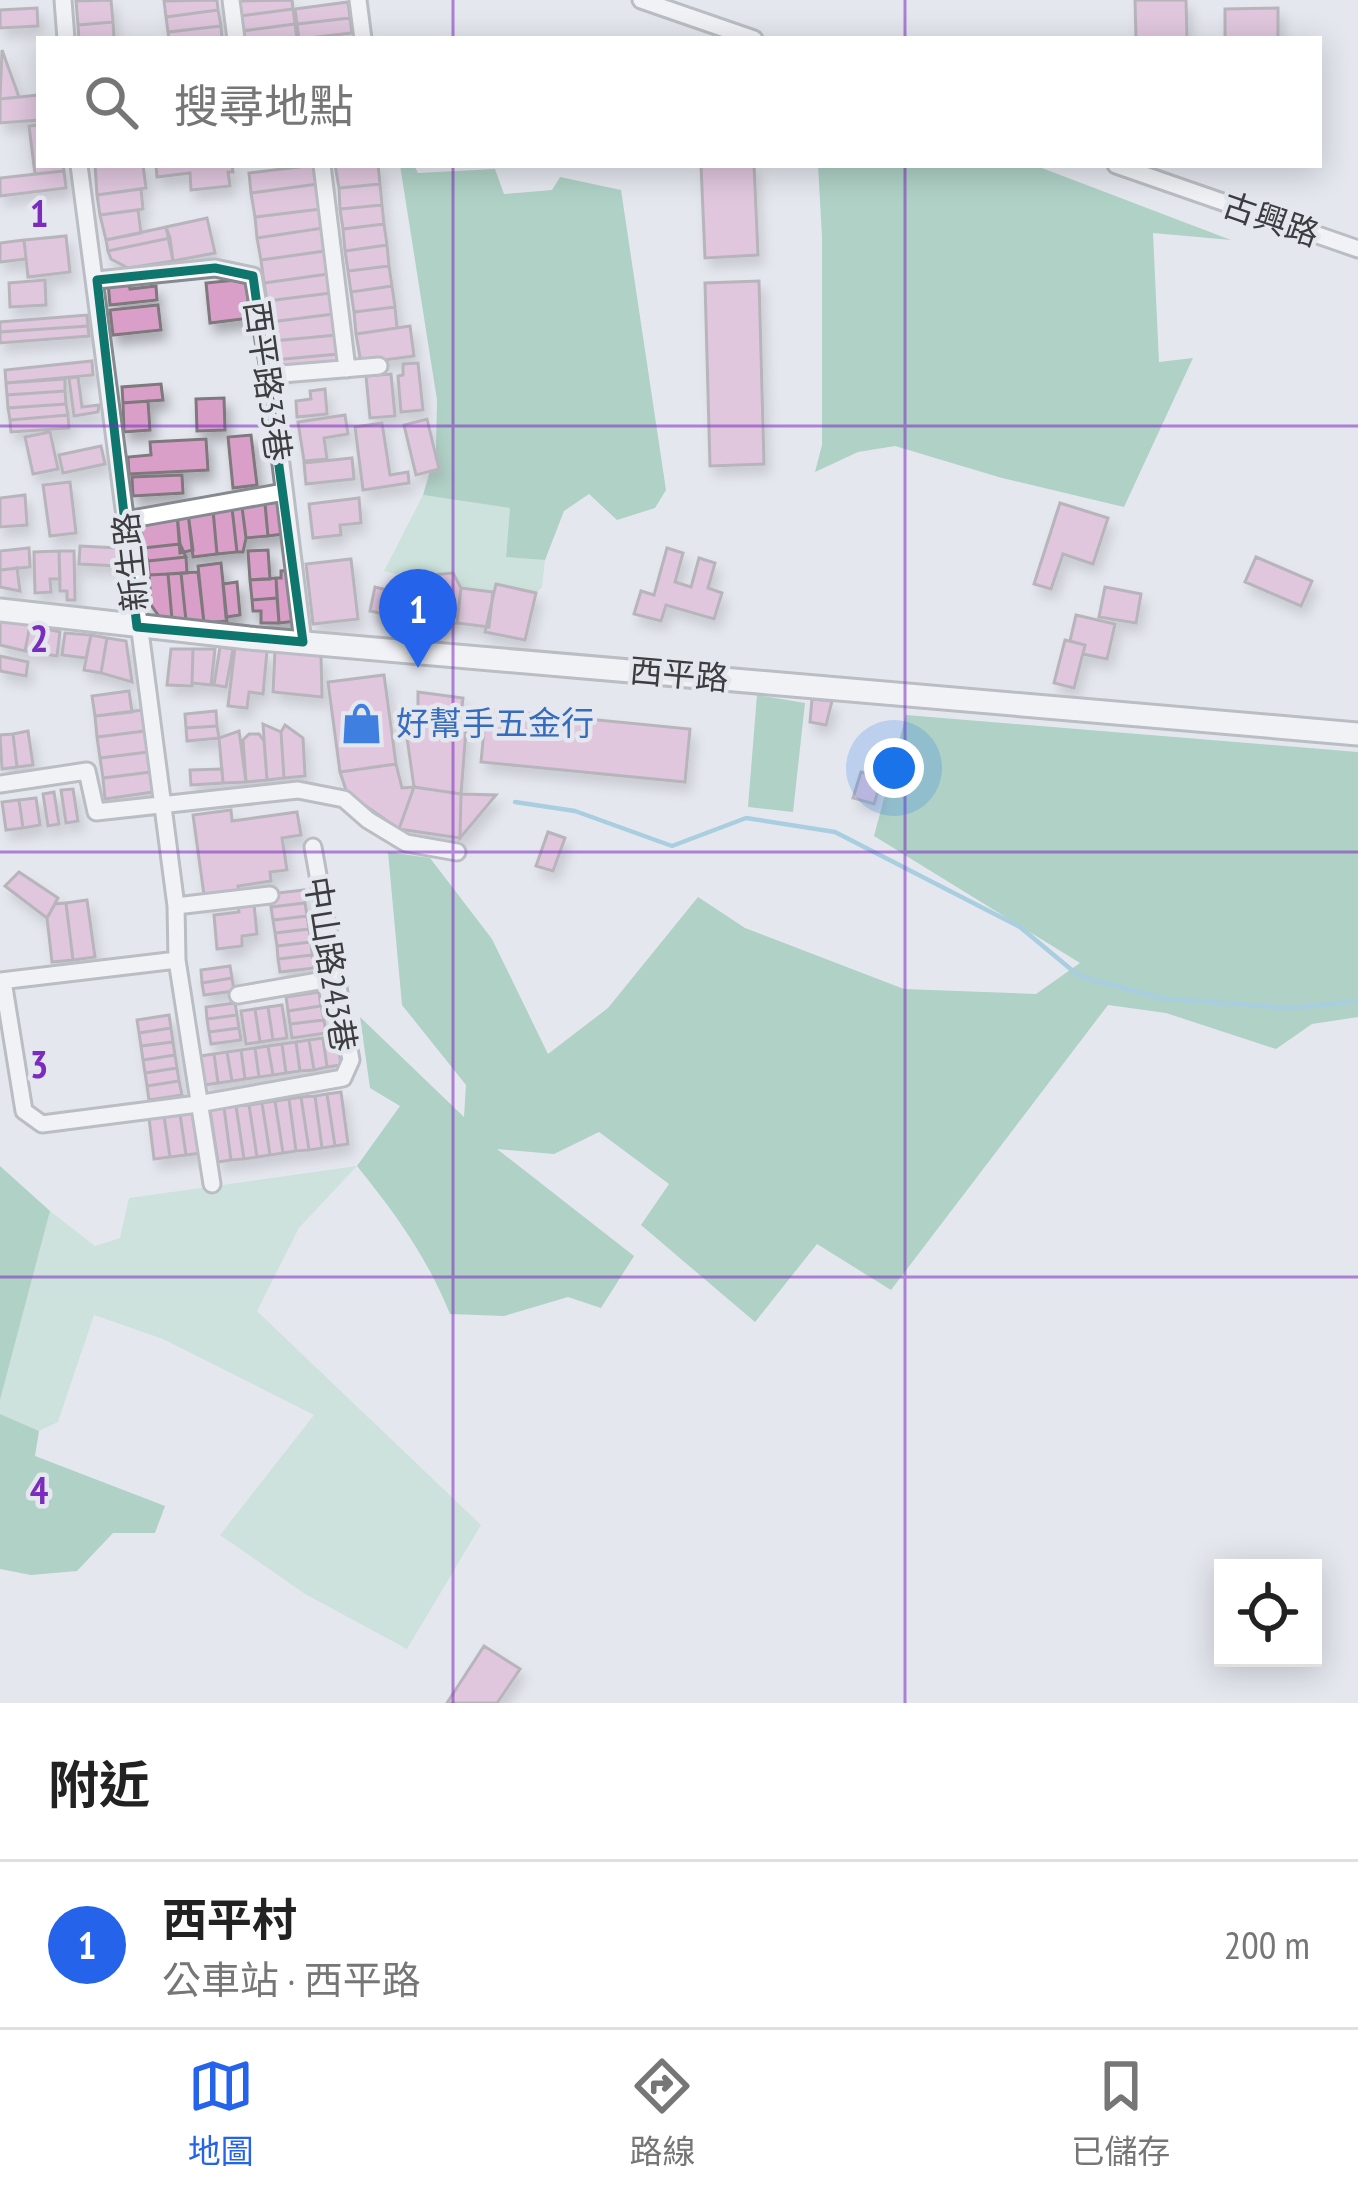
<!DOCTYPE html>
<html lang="zh-TW">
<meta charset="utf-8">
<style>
:root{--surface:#fff;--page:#f6f6f6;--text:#222;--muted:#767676;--line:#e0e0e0;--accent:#2563eb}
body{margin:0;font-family:"PT Sans Narrow","Noto Sans TC",sans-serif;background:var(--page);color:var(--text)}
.controls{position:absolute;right:36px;bottom:36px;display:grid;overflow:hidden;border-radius:0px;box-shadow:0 6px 30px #0003}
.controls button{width:108px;height:108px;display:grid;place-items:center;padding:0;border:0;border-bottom:3px solid var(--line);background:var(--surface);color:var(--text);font:60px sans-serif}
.you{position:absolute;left:894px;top:768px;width:42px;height:42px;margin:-30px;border:9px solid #fff;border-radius:50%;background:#1a73e8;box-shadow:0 0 0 18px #1a73e833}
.badge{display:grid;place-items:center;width:78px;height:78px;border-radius:50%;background:var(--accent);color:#fff;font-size:39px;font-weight:700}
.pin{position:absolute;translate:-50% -99px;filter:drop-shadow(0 3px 6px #0008)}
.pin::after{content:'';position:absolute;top:63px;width:42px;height:36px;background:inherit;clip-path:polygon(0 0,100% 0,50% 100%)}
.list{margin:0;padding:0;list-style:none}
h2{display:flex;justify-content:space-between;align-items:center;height:156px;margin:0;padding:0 48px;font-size:51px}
h2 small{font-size:39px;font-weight:400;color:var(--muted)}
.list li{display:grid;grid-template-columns:78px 1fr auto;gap:36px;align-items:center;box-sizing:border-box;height:168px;padding:0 48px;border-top:3px solid var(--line)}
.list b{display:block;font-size:45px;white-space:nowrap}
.list p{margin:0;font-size:39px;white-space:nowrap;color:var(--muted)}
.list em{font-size:39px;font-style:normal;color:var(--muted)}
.icon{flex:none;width:66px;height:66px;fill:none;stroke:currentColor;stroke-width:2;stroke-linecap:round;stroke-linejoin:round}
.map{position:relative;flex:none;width:1358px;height:1703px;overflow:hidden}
.search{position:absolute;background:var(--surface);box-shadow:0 6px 30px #0003;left:36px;right:36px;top:36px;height:132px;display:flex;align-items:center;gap:30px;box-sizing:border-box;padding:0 42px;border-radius:0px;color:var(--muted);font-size:45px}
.sheet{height:324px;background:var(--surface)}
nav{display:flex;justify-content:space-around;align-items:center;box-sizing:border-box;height:168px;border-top:3px solid var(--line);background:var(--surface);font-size:33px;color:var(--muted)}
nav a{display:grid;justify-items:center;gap:6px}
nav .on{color:var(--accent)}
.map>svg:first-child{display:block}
.green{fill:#b0dbc5}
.forest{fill:#6db594}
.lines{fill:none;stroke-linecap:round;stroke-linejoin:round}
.stream{stroke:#60afcc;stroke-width:4.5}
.building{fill:#da9fc9;stroke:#7f797d;stroke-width:3;filter:url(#shadow)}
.street-casing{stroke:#878990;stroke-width:21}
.secondary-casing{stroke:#878990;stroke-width:27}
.street{stroke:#fff;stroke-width:15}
.secondary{stroke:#fff;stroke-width:21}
.marked{fill:none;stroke:#0f766e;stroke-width:9;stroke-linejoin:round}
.grid{fill:none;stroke:#7b2cbf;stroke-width:3;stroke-opacity:0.55}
.labels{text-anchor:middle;stroke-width:9;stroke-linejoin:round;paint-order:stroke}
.street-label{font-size:33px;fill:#3c3d40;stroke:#e5e7ef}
.shop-label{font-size:33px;fill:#366cbe;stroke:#e5e7ef;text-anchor:start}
.grid-label{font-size:39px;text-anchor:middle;font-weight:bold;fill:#7b2cbf;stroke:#e5e7ef;stroke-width:9;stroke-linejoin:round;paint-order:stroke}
</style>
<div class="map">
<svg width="1358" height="1703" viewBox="0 0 1358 1703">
<defs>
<filter id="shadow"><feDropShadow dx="5" dy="9" stdDeviation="6" flood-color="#0004"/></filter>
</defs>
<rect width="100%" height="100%" fill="#e5e7ef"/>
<path class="green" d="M423,495L510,508L506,557L545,560L542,587L536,593L497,584L493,592L461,588L452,573L407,577L384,571Z
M357,1166L299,1228L257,1311L481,1525L407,1649L305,1594L220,1535L314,1415L163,1339L94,1315L58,1422L39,1431L0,1414V1400L50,1211L95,1246L120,1238L129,1198Z"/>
<path class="forest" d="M400,165H414L418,173L495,169L504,194L552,190L560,177L621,190L666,490L655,508L617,520L589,494L564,511L545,560L506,557L510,508L423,495L436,450L437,400Z
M818,165H1034L1231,240L1153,233L1159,362L1193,358L1124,507L1002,478L895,446L858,452L815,472L822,445V237Z
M757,695L805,703L793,812L748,807Z
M906,715L1358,752V1017L1312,1024L1276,1049L1166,1013L1108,1005L891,1290L817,1244L755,1322L641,1225L669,1184L599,1132L554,1154L497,1149L634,1256L601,1308L568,1297L504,1316L450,1314C427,1257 395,1213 357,1166L400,1106L370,1088L360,1017L464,1117L466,1085L402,1005L388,852L430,858L492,939L548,1054L608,1008L698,897L745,928L904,989L1036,994L1080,963L874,836Z
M0,1166L50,1211L0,1400Z
M0,1414L39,1431L35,1456L165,1506L155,1533H113L77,1571L31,1575L0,1569Z"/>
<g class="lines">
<path class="stream" d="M515,802L575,811L672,846L746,818L835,832L1020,927L1079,976L1165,999L1293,1008L1358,1001"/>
</g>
<path class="building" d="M111,0L113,22L78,25L76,1Z
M217,0L218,10L166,17L164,1Z
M292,0L293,9L240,16L239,1Z
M1135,0H1186L1187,39H1136Z
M348,2L350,18L297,24L295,9Z
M37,8L38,26L0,28V10Z
M1278,8V39H1225V9Z
M293,9L295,24L242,31L240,16Z
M218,10L221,26L168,32L166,17Z
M350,18L352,33L299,39L297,24Z
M113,22L114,39H79L78,25Z
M295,24L297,39H243L242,31Z
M221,26L222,39H169L168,32Z
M2,50L19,97L0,99Z
M39,95V120L0,123V99Z
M39,125V165H63L64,171L35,174L29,126Z
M95,165H143L146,188L97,195Z
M156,165H232L233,172H228L230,186L191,190L190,173L157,177Z
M315,165L318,184L251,193L249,173Z
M335,165H378L380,184L339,188Z
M701,165H754L758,255L705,258Z
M64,171L66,188L0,196V178Z
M318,184L321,209L255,217L251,193Z
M380,184L382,205L340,209L339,188Z
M141,189L143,209L100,215L97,195Z
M382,205L384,224L343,229L340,209Z
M321,209L323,228L257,238L255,217Z
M138,210L141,233L106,240L100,215Z
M207,218L215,253L173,261L166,227Z
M384,224L387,245L345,251L343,229Z
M166,227L170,238L108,251L106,240Z
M323,228L325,251L261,260L257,238Z
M66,236L70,272L28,277L24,240Z
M170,238L173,261L128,268L111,259L108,251Z
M24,240L26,259L0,262V243Z
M387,245L389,266L348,271L345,251Z
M325,251L328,274L264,283L261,260Z
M389,266L392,286L351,292L348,271Z
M328,274L331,293L267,301L264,283Z
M246,279L250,318L210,323L206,283Z
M45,280L46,305L10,307L9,283Z
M128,281L130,289L156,286L157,300L110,305L108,283Z
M759,281L764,464L710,466L705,283Z
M392,286L395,307L354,312L351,292Z
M331,293L334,314L270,322L267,301Z
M158,305L161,330L113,335L110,310Z
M395,307L397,328L356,334L354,312Z
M334,314L337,335L272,341L270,322Z
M87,315L88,326L0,332V322Z
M88,326L89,336L0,343V332Z
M410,326L414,356L361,363L356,334Z
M337,335L339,354L273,360L272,341Z
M339,354L340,365L274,371L273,360Z
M92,361L93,375L6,383L5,370Z
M418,363L423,410L401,412L398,376L403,375V364Z
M391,374L395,416L370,418L366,376Z
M78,377L82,407L99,405L98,412L74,416L69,378Z
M65,379V391L7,395L6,383Z
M161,384L163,400L123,403L122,387Z
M325,389L327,414L297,417L296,401L311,399L310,391Z
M65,391L66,404L8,408L7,395Z
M224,398L225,430L197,431L196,399Z
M148,401L150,430L124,432L123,403Z
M66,404L68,415L10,420L8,408Z
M68,415L69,428L11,432L10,420Z
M345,415L348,434L324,438L327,459L304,461L298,422Z
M427,419L439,469L416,475L404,425Z
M382,423L390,475L408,472L409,483L363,490L355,427Z
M50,432L58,469L33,474L25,437Z
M251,435L257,485L233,488L228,437Z
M206,439L208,470L129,474L128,457L151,455L150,442Z
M101,446L105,464L63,473L59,455Z
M352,458L354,479L306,484L304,463Z
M182,475L183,493L133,496L132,477Z
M70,482L76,533L50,536L43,485Z
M25,495L27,525L0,527V498Z
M359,498L361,523L340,525L341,535L313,538L309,504Z
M279,502L283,534L268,536L265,504Z
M1060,503L1108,518L1093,564L1063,554L1051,589L1034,584Z
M265,504L268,536L246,538L242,507Z
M242,507L246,538L243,552H237L232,508Z
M232,508L237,552L217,554L213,510Z
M213,510L217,554L193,557L188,513Z
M188,513L193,550L180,553L177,514Z
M177,514L180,544L143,548L140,517Z
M180,544L186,557L148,561L143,548Z
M80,546L118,548V566L79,564Z
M29,548L30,567L0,570V551Z
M667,548L683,553L675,582L691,587L699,558L715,563L708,588L722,593L714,619L666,605L661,621L634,614L641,591L654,595Z
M268,550L270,579L250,580L248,551Z
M59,551H74L75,600H67V591H60Z
M59,551L60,579H50L51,592L35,593L34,552Z
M186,557L187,573L149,575L148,561Z
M1256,557L1312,581L1301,606L1245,582Z
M351,559L358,619L313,624L306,564Z
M221,563L227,621L204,623L198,566Z
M17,568L20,591L0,587V570Z
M293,570L297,621L279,623L276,578H281V571Z
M198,572L204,623L186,621L181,573Z
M181,573L186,621L172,619L168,574Z
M453,573L461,588L457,623L425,626V632L399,633V617L370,611L375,587L408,595L407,577Z
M168,574L172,619H161L151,605L149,575Z
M276,578L277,598L252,600L250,580Z
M237,582L240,615L226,617L223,584Z
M496,584L536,593L525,640L485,632Z
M1105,587L1141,594L1136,623L1099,617Z
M461,588L493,592L489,627L457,623Z
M277,598L279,623H261V611H253L252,600Z
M1076,615L1115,624L1107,659L1083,654L1085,645L1070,641Z
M0,619L30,625L25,651L0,645Z
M30,625L60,632L57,656L25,651Z
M65,633L91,635L86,658L62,655Z
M91,635L107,638L101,673L84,670Z
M107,638L126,641L132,682L101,673Z
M1065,640L1085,645L1074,688L1054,683Z
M220,647L233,649L226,687L214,685Z
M235,647L267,651L263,694L249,692L247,708L228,706Z
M171,649H193L192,686L167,685Z
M193,649H215L211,685L192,683Z
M275,651L321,656L322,697L273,692Z
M0,656L28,662L26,676L0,671Z
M384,675L396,764L340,772L328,682Z
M129,691L132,712L95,716L92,696Z
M418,692L463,698L461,716L467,717L461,794L414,787L404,717L418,716Z
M812,699L832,701L826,725L810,722Z
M486,709L690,729L685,782L481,762Z
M143,710L145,731L97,737L95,716Z
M216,711L217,726L186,728L185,714Z
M263,724L281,732L284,778L267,780Z
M285,725L303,738L305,776L284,778L281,732Z
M217,726L219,738L187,741L186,728Z
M28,731L33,765L17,767L13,734Z
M145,731L148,752L100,758L97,737Z
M239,731L246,782L223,783L219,738Z
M13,734L17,767L2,769L0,735Z
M249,734H259L264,741L267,780L246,782L243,740Z
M148,752L151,772L103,778L100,758Z
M396,764L402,788L414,787L399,829L347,793L340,772Z
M222,769L223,783L191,785L190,770Z
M151,772L153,792L105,799L103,778Z
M861,772L882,778L874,804L853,798Z
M414,787L461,794L460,838L399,829Z
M73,789L78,821L66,823L61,790Z
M54,792L59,824L48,826L43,794Z
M461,794L496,795L460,838Z
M36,798L40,825L23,828L19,800Z
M19,800L23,828L6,830L2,802Z
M231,810L232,821L297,812L301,835L282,838L287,870L270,872L271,881L238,886L240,897L205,902L193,815Z
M548,832L565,838L553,871L536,866Z
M19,872L58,898L47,918L5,886Z
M304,890L305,903L271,907L269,894Z
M87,900L95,957L73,960L66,903Z
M66,903L73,960L52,962L47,918L55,904Z
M305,903L307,916L273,920L271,907Z
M254,904L257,934L242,936V946L217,949L214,915L239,912L238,905Z
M307,916L309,929L275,933L273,920Z
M309,929L311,942L277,946L275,933Z
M311,942L312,955L278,959L277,946Z
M312,955L314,968L280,972L278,959Z
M230,966L232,978L202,983L201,970Z
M232,978L234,991L204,995L202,983Z
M319,992L321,1006L288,1011L286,997Z
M235,1003L237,1015L207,1019L206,1007Z
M282,1005L287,1038L273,1040L268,1007Z
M321,1006L324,1020L290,1024L288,1011Z
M268,1007L273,1040L260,1042L255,1009Z
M255,1009L260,1042L246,1044L241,1011Z
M169,1015L171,1028L139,1033L137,1020Z
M237,1015L239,1028L209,1032L207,1019Z
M324,1020L326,1033L292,1038L290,1024Z
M171,1028L173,1042L141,1046L139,1033Z
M239,1028L241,1040L211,1044L209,1032Z
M337,1036L341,1065L327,1067L323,1038Z
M323,1038L327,1067L314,1070L309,1040Z
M309,1040L314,1070L300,1071L296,1042Z
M173,1042L175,1055L143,1060L141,1046Z
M296,1042L300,1071L286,1073L282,1044Z
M282,1044L286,1073L273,1075L268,1046Z
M268,1046L273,1075L259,1077L255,1048Z
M255,1048L259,1077L245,1079L241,1050Z
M241,1050L245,1079L232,1081L227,1052Z
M227,1052L232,1081L218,1083L214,1054Z
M214,1054L218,1083L204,1085L200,1056Z
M175,1055L177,1068L145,1073L143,1060Z
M177,1068L179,1081L147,1086L145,1073Z
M179,1081L182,1095L149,1100L147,1086Z
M341,1092L348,1144L335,1146L327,1094Z
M327,1094L335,1146L322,1148L315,1096Z
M315,1096L322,1148L309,1150L301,1097Z
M301,1097L309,1150L296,1151L289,1099Z
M289,1099L296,1151L283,1153L275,1101Z
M275,1101L283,1153L270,1155L262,1103Z
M262,1103L270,1155L257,1157L249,1105Z
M249,1105L257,1157L244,1159L236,1106Z
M236,1106L244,1159L231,1160L224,1108Z
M224,1108L231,1160L218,1162L210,1110Z
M196,1112L201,1153L186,1155L180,1114Z
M180,1114L186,1155L170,1157L164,1116Z
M164,1116L170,1157L154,1159L149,1118Z
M484,1646L520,1669L497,1703H447Z"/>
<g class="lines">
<defs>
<path id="street" d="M63,0L66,39
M231,0L236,39
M358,0L363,39
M641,0L754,39
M79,165L176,906L177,960L212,1184
M322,165L347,369
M1116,165L1358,249
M97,280L215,268L253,276L270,375L303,642
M270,375L379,366
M126,520L284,492
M0,784L87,771L96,812L298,790L344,799L368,820L406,843L457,852
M176,906L270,895
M0,981L177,960
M3,981L24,1111L42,1124L198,1104L343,1078L351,1060L313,847
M238,995L336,978"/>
<path id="secondary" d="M0,610L249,638L1358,734"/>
</defs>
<use href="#street" class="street-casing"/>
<use href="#secondary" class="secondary-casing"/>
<use href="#street" class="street"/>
<use href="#secondary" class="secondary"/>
</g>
<path d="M0 0H1358V1703H0ZM215,268L253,276L303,642L137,627L97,280Z" fill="#e5e7ef" fill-opacity=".55" fill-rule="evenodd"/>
<path class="marked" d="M215,268L253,276L303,642L137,627L97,280Z"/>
<path class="grid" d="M453,0V39M905,0V39M453,165V1703M905,165V1703M0,426H1358M0,852H1358M0,1277H1358"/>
<defs>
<symbol id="shop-bare" viewBox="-9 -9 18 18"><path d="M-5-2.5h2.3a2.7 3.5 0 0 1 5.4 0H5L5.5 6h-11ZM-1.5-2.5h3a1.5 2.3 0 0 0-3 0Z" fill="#3f7fe0" stroke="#e5e7ef" stroke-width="2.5" paint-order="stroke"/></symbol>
</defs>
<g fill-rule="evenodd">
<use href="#shop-bare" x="332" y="694" width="59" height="59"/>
</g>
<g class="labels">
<g class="street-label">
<text transform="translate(1271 219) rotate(19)" y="12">古興路</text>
<text transform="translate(268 381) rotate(82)" y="12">西平路33巷</text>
<text transform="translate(130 562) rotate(-96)" y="12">新生路</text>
<text transform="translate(679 674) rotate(5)" y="12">西平路</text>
<text transform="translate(331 964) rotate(81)" y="12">中山路243巷</text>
</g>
<g class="shop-label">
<text x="396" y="735">好幫手五金行</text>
</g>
</g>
<g class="grid-label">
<text x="39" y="227">1</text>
<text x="39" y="652">2</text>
<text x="39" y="1078">3</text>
<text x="39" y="1504">4</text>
</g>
</svg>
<div class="controls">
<button><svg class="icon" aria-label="locate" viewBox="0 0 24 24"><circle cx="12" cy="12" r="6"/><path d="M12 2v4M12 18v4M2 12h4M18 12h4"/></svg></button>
</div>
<div class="you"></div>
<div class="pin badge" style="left:418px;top:668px">1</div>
<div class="search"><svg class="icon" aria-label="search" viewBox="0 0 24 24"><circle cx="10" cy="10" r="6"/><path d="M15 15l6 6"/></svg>搜尋地點</div>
</div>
<section class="sheet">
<h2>附近<small></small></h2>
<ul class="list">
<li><span class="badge">1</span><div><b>西平村</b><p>公車站 · 西平路</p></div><em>200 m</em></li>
</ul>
</section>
<nav>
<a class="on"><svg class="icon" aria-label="map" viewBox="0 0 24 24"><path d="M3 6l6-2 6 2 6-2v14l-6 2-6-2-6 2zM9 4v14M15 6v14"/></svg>地圖</a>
<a><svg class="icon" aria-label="directions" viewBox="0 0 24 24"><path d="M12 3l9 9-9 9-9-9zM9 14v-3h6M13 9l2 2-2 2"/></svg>路線</a>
<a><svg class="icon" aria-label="saved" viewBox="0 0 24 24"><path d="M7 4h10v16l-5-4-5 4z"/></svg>已儲存</a>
</nav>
